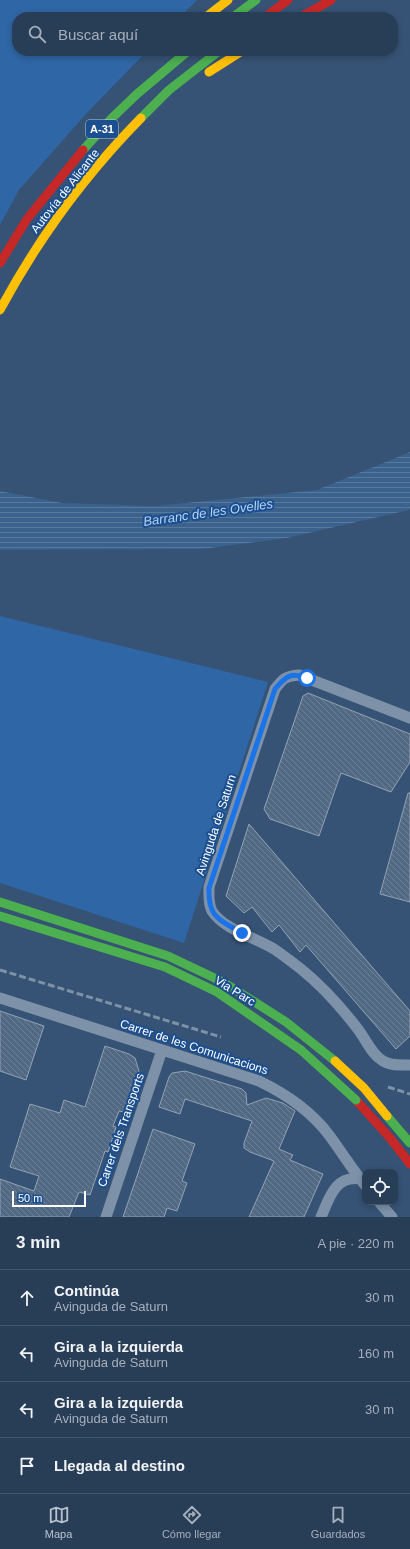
<!DOCTYPE html>
<html lang="es">
<meta charset="utf-8">
<style>
:root{--surface:#283e57;--page:#344961;--text:#f1f3f6;--muted:#a5aeba;--line:#44576d;--accent:#b9c2ce}
body{margin:0;font-family:Helvetica,sans-serif;background:var(--page);color:var(--text)}
.controls{position:absolute;right:12px;bottom:12px;display:grid;overflow:hidden;border-radius:8px;box-shadow:0 2px 6px #0003}
.controls button{width:36px;height:36px;display:grid;place-items:center;padding:0;border:0;border-bottom:1px solid var(--line);background:var(--surface);color:var(--text);font:20px sans-serif}
.scale{position:absolute;left:12px;bottom:10px;width:74px;box-sizing:border-box;padding-left:4px;border:2px solid #fff;border-top:0;font-size:11px;line-height:14px;white-space:nowrap;color:#fff;-webkit-text-stroke:3px #1b4f8f;paint-order:stroke}
.stop{position:absolute;width:12px;height:12px;margin:-9px;border:3px solid #1a73e8;border-radius:50%;background:#fff}
.stop.end{background:#1a73e8;border-color:#fff;box-shadow:0 1px 4px #0008}
.list{margin:0;padding:0;list-style:none}
h2{display:flex;justify-content:space-between;align-items:center;height:52px;margin:0;padding:0 16px;font-size:17px}
h2 small{font-size:13px;font-weight:400;color:var(--muted)}
.list li{display:grid;grid-template-columns:26px 1fr auto;gap:12px;align-items:center;box-sizing:border-box;height:56px;padding:0 16px;border-top:1px solid var(--line)}
.list b{display:block;font-size:15px;white-space:nowrap}
.list p{margin:0;font-size:13px;white-space:nowrap;color:var(--muted)}
.list em{font-size:13px;font-style:normal;color:var(--muted)}
.icon{flex:none;width:22px;height:22px;fill:none;stroke:currentColor;stroke-width:2;stroke-linecap:round;stroke-linejoin:round}
.map{position:relative;flex:none;width:410px;height:1217px;overflow:hidden}
.search{position:absolute;background:var(--surface);box-shadow:0 2px 6px #0003;left:12px;right:12px;top:12px;height:44px;display:flex;align-items:center;gap:10px;box-sizing:border-box;padding:0 14px;border-radius:16px;color:var(--muted);font-size:15px}
.sheet{height:276px;background:var(--surface)}
nav{display:flex;justify-content:space-around;align-items:center;box-sizing:border-box;height:56px;border-top:1px solid var(--line);background:var(--surface);font-size:11px;color:var(--muted)}
nav a{display:grid;justify-items:center;gap:2px}
nav .on{color:var(--accent)}
.map>svg:first-child{display:block}
.green{fill:#2f66a5}
.water{fill:url(#water-rules)}
.building{fill:url(#building-back-hatch);stroke:#92a2b6}
.lines{fill:none;stroke-linecap:round;stroke-linejoin:round}
.street{stroke:#7d92a8;stroke-width:11}
.fast{stroke:#4caf50;stroke-width:9}
.slow{stroke:#ffc107;stroke-width:9}
.jam{stroke:#c62828;stroke-width:9}
.rail{stroke:#7e92a7;stroke-width:3;stroke-dasharray:7 3;stroke-linecap:butt}
.fast-bridge{stroke:#4caf50;stroke-width:9}
.slow-bridge{stroke:#ffc107;stroke-width:9}
.route{stroke:#1a73e8;stroke-width:5}
.labels{text-anchor:middle;stroke-width:4;stroke-linejoin:round;paint-order:stroke}
.shield{fill:#1b4f8f;stroke:#bbcadd;stroke-width:1}
.shield-label{font-size:11px;font-weight:bold;fill:#fff}
.street-label{font-size:12px;fill:#fff;stroke:#1b4f8f}
.water-label{font-size:13px;font-style:italic;fill:#b5d3f5;stroke:#1b4f8f}
</style>
<div class="map">
<svg width="410" height="1217" viewBox="0 0 410 1217">
<defs>
<pattern id="water-rules" width="6" height="5" patternUnits="userSpaceOnUse"><rect width="6" height="5" fill="#3b618d"/><path d="M0 2.5h6" fill="none" stroke="#58799e"/></pattern>
<pattern id="building-back-hatch" width="6" height="6" patternUnits="userSpaceOnUse"><rect width="6" height="6" fill="#526984"/><path d="M-1 5l2 2M0 0l6 6M5-1l2 2" fill="none" stroke="#6c8096"/></pattern>
</defs>
<rect width="100%" height="100%" fill="#365274"/>
<path class="green" d="M0,0H197L180,17H17V51H147L85,115L19,190L0,225Z
M0,616L268,682L184,943L0,883Z"/>
<path class="water" d="M410,452V509L409,510L287,538L202,549L0,550V491L62,503L155,506L317,490Z"/>
<path class="building" d="M308,693L410,734V762L391,792L341,773L319,836L270,819L264,809L303,696Z
M408,793H410V902L380,894Z
M249,824L410,1011V1036L396,1049L306,945L300,952L279,925L272,932L252,907L244,913L226,896Z
M0,1011L44,1026L26,1080L0,1071Z
M105,1046L129,1054L135,1058L139,1071L124,1112L119,1111L113,1126L116,1127L108,1152L105,1151L90,1195L79,1192L69,1217H0V1179L34,1191L39,1176L10,1167L30,1104L60,1113L64,1100L85,1107Z
M185,1071L242,1089L246,1093L247,1105L266,1098L283,1103L295,1111L279,1149L293,1155L290,1160L323,1174L304,1217H249L274,1161L250,1152L244,1148V1143L252,1121L185,1099L180,1114L159,1107L169,1077L172,1073Z
M153,1129L195,1144L182,1181L187,1183L177,1211L167,1208L164,1217H123Z"/>
<g class="lines">
<path class="street" d="M410,718L299,675C285,676 283,679 275,689L209,887C209,895 208,904 212,911C223,929 256,938 274,949C283,955 292,962 301,969C322,986 341,1007 357,1028C366,1039 371,1054 383,1061C391,1066 402,1065 410,1065
M0,998L259,1081C286,1094 311,1111 329,1135C341,1151 352,1169 365,1185
M379,1202L392,1217
M106,1217L162,1050
M321,1217C329,1199 335,1175 360,1179"/>
<path class="fast" d="M233,17L256,0
M141,118L169,90L219,51
M83,150L112,118L137,94L188,51
M0,902L168,956L223,982L286,1022L335,1061
M0,916L165,967L217,992L301,1050
M387,1116L410,1143"/>
<path class="slow" d="M206,17L228,0
M209,72L242,51
M0,310C38,239 85,175 141,118"/>
<path class="jam" d="M265,17L288,0
M301,17L331,0
M0,263L27,219L83,150
M356,1100L390,1138L410,1164"/>
<path class="rail" d="M0,970L221,1037
M388,1087L410,1094"/>
<path class="fast-bridge" d="M301,1050L356,1100"/>
<path class="slow-bridge" d="M335,1061L364,1088L387,1116"/>
</g>
<g class="lines">
<path class="route" d="M242,933C218,919 208,917 209,888L275,689C286,676 291,672 307,678"/>
</g>
<g class="labels">
<rect class="shield" x="86" y="120" width="32" height="18" rx="3"/>
<g class="shield-label">
<text x="102" y="133">A-31</text>
</g>
<g class="street-label">
<text transform="translate(65 191) rotate(-52)" y="4">Autovía de Alicante</text>
<text transform="translate(216 825) rotate(-72)" y="4">Avinguda de Saturn</text>
<text transform="translate(235 991) rotate(32)" y="4">Via Parc</text>
<text transform="translate(194 1047) rotate(18)" y="4">Carrer de les Comunicacions</text>
<text transform="translate(121 1130) rotate(-71)" y="4">Carrer dels Transports</text>
</g>
<g class="water-label">
<text transform="translate(208 512) rotate(-8)" y="5">Barranc de les Ovelles</text>
</g>
</g>
</svg>
<div class="controls">
<button><svg class="icon" aria-label="locate" viewBox="0 0 24 24"><circle cx="12" cy="12" r="6"/><path d="M12 2v4M12 18v4M2 12h4M18 12h4"/></svg></button>
</div>
<div class="scale">50 m</div>
<div class="stop" style="left:307px;top:678px"></div>
<div class="stop end" style="left:242px;top:933px"></div>
<div class="search"><svg class="icon" aria-label="search" viewBox="0 0 24 24"><circle cx="10" cy="10" r="6"/><path d="M15 15l6 6"/></svg>Buscar aquí</div>
</div>
<section class="sheet">
<h2>3 min<small>A pie · 220 m</small></h2>
<ul class="list">
<li><svg class="icon" aria-label="ahead" viewBox="0 0 24 24"><path d="M12 20V5M6 11l6-6 6 6"/></svg><div><b>Continúa</b><p>Avinguda de Saturn</p></div><em>30 m</em></li>
<li><svg class="icon" aria-label="left" viewBox="0 0 24 24"><path d="M17 20v-9H6M10 6l-5 5 5 5"/></svg><div><b>Gira a la izquierda</b><p>Avinguda de Saturn</p></div><em>160 m</em></li>
<li><svg class="icon" aria-label="left" viewBox="0 0 24 24"><path d="M17 20v-9H6M10 6l-5 5 5 5"/></svg><div><b>Gira a la izquierda</b><p>Avinguda de Saturn</p></div><em>30 m</em></li>
<li><svg class="icon" aria-label="arrive" viewBox="0 0 24 24"><path d="M6 21V4h12l-3 4 3 4H6"/></svg><div><b>Llegada al destino</b></div></li>
</ul>
</section>
<nav>
<a class="on"><svg class="icon" aria-label="map" viewBox="0 0 24 24"><path d="M3 6l6-2 6 2 6-2v14l-6 2-6-2-6 2zM9 4v14M15 6v14"/></svg>Mapa</a>
<a><svg class="icon" aria-label="directions" viewBox="0 0 24 24"><path d="M12 3l9 9-9 9-9-9zM9 14v-3h6M13 9l2 2-2 2"/></svg>Cómo llegar</a>
<a><svg class="icon" aria-label="saved" viewBox="0 0 24 24"><path d="M7 4h10v16l-5-4-5 4z"/></svg>Guardados</a>
</nav>
